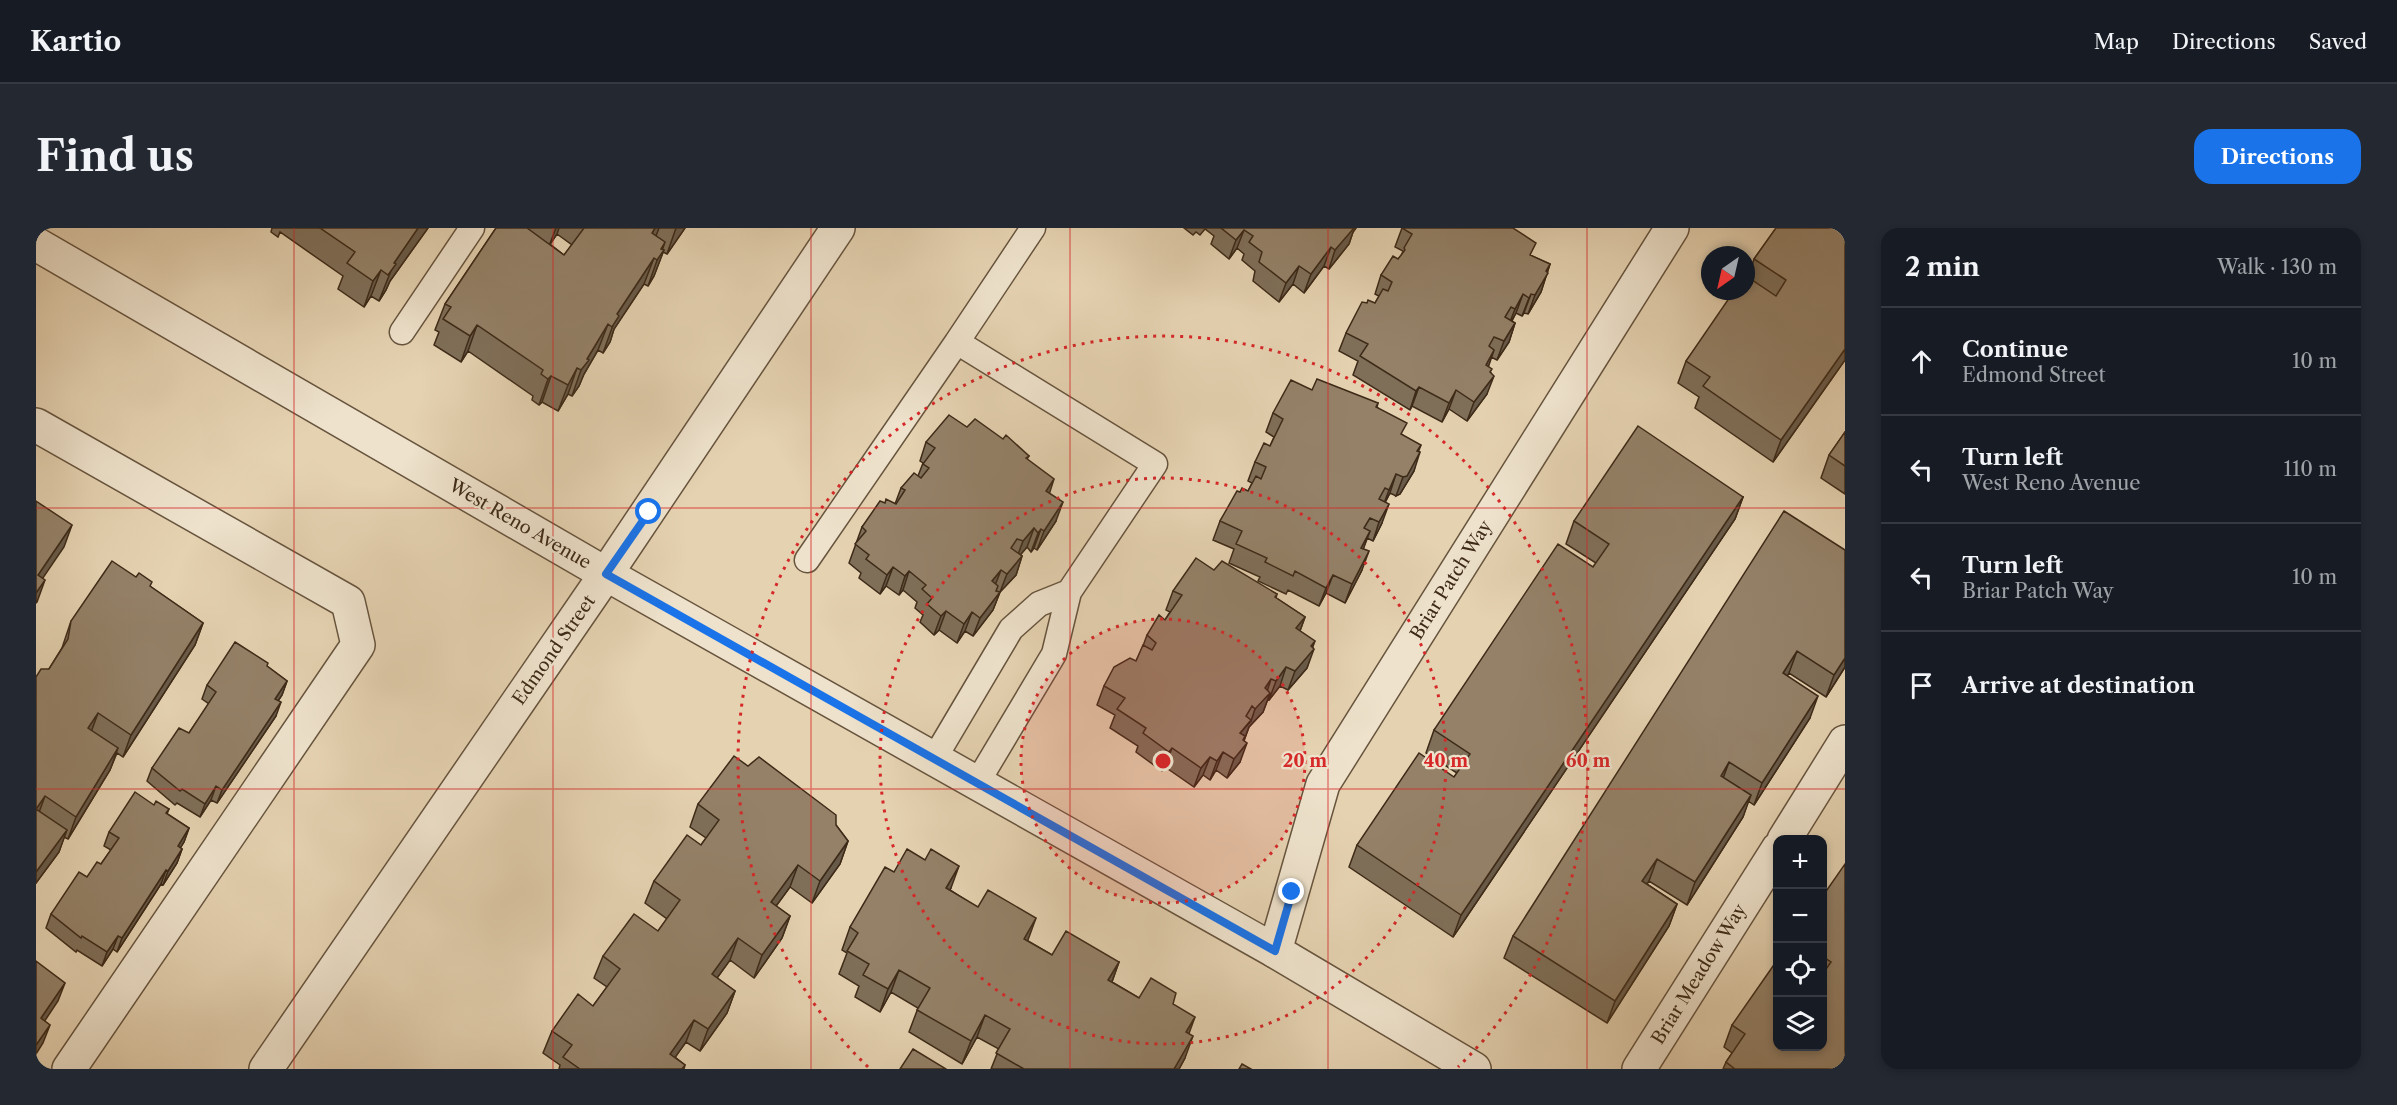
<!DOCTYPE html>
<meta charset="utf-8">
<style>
:root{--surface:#171b24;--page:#242831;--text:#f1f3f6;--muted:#9ea1a6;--line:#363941;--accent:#1a73e8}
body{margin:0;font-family:"Libre Caslon Text",serif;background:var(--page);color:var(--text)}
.controls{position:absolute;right:18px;bottom:18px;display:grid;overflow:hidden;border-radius:12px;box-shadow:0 3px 9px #0003}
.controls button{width:54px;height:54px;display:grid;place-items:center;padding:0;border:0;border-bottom:2px solid var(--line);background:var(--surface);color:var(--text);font:30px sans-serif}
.compass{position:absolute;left:1665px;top:18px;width:54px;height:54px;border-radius:50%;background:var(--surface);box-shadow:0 3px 9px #0003;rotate:214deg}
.stop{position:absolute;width:18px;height:18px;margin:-14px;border:4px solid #1a73e8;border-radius:50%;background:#fff}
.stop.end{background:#1a73e8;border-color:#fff;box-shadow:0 2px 6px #0008}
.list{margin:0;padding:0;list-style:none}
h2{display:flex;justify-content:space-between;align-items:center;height:78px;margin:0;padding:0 24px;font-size:26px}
h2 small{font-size:20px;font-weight:400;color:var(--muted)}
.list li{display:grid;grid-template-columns:39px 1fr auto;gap:18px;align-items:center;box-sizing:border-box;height:108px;padding:0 24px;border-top:2px solid var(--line)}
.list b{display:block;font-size:22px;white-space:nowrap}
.list p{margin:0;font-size:20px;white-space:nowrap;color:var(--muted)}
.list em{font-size:20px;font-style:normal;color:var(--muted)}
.icon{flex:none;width:33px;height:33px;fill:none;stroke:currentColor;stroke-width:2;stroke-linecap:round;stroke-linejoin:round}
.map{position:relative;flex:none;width:1809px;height:841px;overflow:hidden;border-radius:18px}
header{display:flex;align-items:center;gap:36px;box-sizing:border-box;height:84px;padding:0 30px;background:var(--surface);border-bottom:2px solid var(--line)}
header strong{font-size:28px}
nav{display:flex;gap:33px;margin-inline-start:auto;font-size:21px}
.intro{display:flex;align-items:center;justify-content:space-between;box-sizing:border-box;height:144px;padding:0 36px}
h1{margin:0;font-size:42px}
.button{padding:15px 27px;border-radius:18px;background:var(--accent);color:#fff;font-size:21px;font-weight:700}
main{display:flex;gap:36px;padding:0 36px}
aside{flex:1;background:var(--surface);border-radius:18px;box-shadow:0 3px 9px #0003}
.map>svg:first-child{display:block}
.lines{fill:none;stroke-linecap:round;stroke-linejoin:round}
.service-casing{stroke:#67543e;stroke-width:27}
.minor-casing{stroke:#67543e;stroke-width:36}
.tertiary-casing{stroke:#67543e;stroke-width:36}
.service{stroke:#eee2cc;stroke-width:24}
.minor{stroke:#eee2cc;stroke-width:33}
.tertiary{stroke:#eee2cc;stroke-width:33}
.wall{fill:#7f6f59;stroke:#3d2a18;stroke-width:1.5;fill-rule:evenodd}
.shaded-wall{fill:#685a49;stroke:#3d2a18;stroke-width:1.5}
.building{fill:#948168;stroke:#3d2a18;stroke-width:1.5}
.route{stroke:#1a73e8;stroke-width:8}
.grid{fill:none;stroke:#d62828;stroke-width:1.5;stroke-opacity:0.55}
.ring{fill:none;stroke:#d62828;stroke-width:3;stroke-dasharray:3 6}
.labels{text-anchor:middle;stroke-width:4.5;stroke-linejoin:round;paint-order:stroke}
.street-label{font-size:18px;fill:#3d2a18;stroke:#eee2cc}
.centre{fill:#d62828;stroke:#eee2cc;stroke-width:3}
.ring-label{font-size:18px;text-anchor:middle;font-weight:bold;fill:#d62828;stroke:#eee2cc;stroke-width:4.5;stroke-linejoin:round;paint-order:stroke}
</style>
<header>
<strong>Kartio</strong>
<nav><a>Map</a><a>Directions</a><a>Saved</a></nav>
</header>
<div class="intro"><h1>Find us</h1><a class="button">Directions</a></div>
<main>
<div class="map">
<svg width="1809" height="841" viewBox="0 0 1809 841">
<rect width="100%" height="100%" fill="#e5d2b1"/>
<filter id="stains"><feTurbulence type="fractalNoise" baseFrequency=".00333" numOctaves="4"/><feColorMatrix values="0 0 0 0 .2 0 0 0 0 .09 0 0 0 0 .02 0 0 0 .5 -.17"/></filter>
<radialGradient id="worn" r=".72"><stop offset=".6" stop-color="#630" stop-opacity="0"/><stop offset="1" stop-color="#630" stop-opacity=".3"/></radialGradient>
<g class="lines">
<defs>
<path id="service" d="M366,104L436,0
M921,114L997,0
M771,332L921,114L1119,236L1033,364
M898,531L975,401L1003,376L1033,364L1018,426L941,555"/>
<path id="minor" d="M0,197L312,374L322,417L33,841
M1748,612L1809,514
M1239,723L1287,556L1636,0
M1603,841L1742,621"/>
<path id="tertiary" d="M0,16L570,346L1239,723L1438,841
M230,841L570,346L802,0"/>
</defs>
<use href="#service" class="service-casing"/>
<use href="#minor" class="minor-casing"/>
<use href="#tertiary" class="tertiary-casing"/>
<use href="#service" class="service"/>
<use href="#minor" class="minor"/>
<use href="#tertiary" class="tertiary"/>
</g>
<path class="wall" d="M236,0H392L354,53L350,62L343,73L335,68L328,79L302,61L307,48L244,4L242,9L235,4Z
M460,0H649L631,26L627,24L618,48L612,58L608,56L578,101L574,114L567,125L562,122L548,146L543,158L536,168L532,166L522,183L506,174L503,177L496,172L497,168L432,123L425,134L398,117L403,104L399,102L409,76ZM521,6L536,17L528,27L514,16Z
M1148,0H1320L1317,4L1313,16L1293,41L1288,38L1268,65L1257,56L1243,74L1217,53L1219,43L1206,32L1208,26L1201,20L1193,31L1175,16L1178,8L1169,1L1164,7L1160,4L1157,7Z
M1366,0L1496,28L1514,36L1505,64L1492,86L1488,85L1486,88L1480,85L1476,93L1479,95L1473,114L1461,132L1455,129L1452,138L1455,145L1451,166L1431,193L1413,181L1406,194L1376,178L1374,182L1317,147L1322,133L1303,123L1310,105L1331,75H1339L1343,68L1339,66L1345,47L1365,28L1367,23L1359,19Z
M1740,0L1809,132L1737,234L1659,180L1663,169L1642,155L1650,133L1712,49L1718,31Z
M1276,162L1342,175L1341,179L1382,224L1378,243L1364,266L1360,268L1354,265L1349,274L1346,295L1337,313L1331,310L1327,321L1326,342L1309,375L1290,365L1283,378L1252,362L1250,366L1222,353L1224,349L1193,335L1198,321L1177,312L1184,293L1204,264L1212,263L1216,255L1212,253L1219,234L1234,218L1238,209L1230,204L1237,185Z
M931,199L993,228L991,231L1013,265L1020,293L1001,322L998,320L995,324L991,319L984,327L986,328L980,347L964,364L957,382L937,408L929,403L921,415L903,402L898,407L884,394L887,387L879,380L881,374L867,362L863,367L850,358L844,366L823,350L825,345L813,335L826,299L849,275L859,276L865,260L882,248L887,235L884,233L890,214Z
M1809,204V266L1785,250L1793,227Z
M1707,269L1699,291L1417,709L1313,639L1321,617L1418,549L1421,545L1390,525L1398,502L1557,339L1560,335L1530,316L1538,293Z
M1809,322V439L1790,469L1753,445L1751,448L1774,490L1718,577L1712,573L1707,589L1651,677L1613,653L1611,656L1641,676L1633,698L1571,795L1468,730L1477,708Z
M1178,342L1241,366L1240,370L1269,389L1264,403L1277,420L1271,440L1252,462L1244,458L1233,472L1232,471L1227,484L1213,499L1208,513L1204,534L1191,550L1180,542L1174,552L1167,547L1158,559L1129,539L1126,543L1100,524L1102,518L1074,500L1079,487L1061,477L1068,458L1100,433L1107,418L1111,407L1129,392L1134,384L1130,382L1137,363Z
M115,359L167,395L159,417L87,529L81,525L74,542L32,611L28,609L23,624L0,655V449L13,441L26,420L35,393Z
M231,438L251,453L246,467L242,473L240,488L181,575L175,572L164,589L141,575L139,577L111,553L116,540L153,505L173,476L166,471L171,457Z
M712,538L800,597L812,613L804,636L776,675L754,659L740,678L754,688L746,710L718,750L694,732L681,750L699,763L691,785L664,823L650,814L639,829L649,837L648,841H523L524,837L507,825L516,803L557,778L571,759L558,750L567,728L622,703L631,691L609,675L618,653L665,617L670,610L654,599L662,576Z
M118,577L133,581L131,586L153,600L148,614L144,620L146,621L141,635L127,657L125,656L81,724L77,721L66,738L41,722L40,724L10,700L15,686L51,649L65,636L75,622L68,618L73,604Z
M858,644L915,660L914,662L992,713L1016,727L1083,734L1076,754L1103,770L1137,776L1153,806L1149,830L1143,841H955L963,821L941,809L926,836L873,804L882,780L855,764L844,784L819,769L823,758L803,746L811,725L806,722L814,699Z
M1786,669L1809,841H1687L1690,834L1696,825L1688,819L1696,797L1786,819Z"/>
<path class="shaded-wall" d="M382,0H392L354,53L350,62L343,73L358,35Z
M520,0H523L521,6L513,18Z
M619,0H623L617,16L616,5Z
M640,0H649L631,26Z
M1314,0H1320L1317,4L1313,16L1293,41L1299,22Z
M1208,2L1201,20L1193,31L1200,12Z
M629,14L625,26L628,22L618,48L612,58L625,21Z
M1295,19L1288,38L1268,65L1275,46Z
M618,30L608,56L578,101L574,114L567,125L581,86Z
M1514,36L1505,64L1492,86L1499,67Z
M1263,38L1257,56L1243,74L1250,55Z
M345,42L335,68L328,79L337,53Z
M1487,66L1480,85L1472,99L1479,81Z
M1495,66L1488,85L1486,88L1493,70Z
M1479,95L1473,114L1461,132L1468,113Z
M572,96L562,122L548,146L543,158L536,168L545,142L551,131Z
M441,97L432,123L425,134L434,108Z
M1809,121V132L1737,234L1745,212Z
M1458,122L1452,140L1450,137Z
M541,140L532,166L522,183L532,157Z
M515,148L506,174L503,177L512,151Z
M1458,148L1451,166L1431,193L1438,174Z
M1383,159L1376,178L1374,182L1380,163Z
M1420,162L1413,181L1406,194L1413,175Z
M1385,217L1378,235L1384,224L1378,243L1364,266L1360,268L1367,249Z
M1360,246L1354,265L1346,281L1353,262Z
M1018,251L1012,270L1010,263Z
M1707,269L1699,291L1417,709L1425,687Z
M1027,274L1020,293L1001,322L1008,303Z
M1353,276L1346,295L1337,313L1343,294Z
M36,297L28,319L0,360L2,347Z
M998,300L991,319L980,332L987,313Z
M1005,301L998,320L995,324L1002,305Z
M1334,303L1327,322L1325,320Z
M1333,323L1326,342L1309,375L1316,356Z
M986,328L980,347L964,364L971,346Z
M857,339L850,358L844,366L851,347Z
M965,342L958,360L956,353Z
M873,343L867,362L863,367L869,348Z
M1297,347L1290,365L1283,378L1290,360Z
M9,352L1,374L0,375V365Z
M964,364L957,382L937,408L944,390Z
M910,383L903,402L898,407L905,388Z
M936,384L929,403L921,415L928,396Z
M1269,389L1262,408L1260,400Z
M167,395L159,417L87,529L95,507Z
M1279,413L1275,424L1278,421L1271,440L1252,462L1259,443Z
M1761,423L1753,445L1739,468L1747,445Z
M1809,430V439L1790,469L1798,447Z
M1250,439L1244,458L1233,472L1240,453Z
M1235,451L1229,470L1234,465L1227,484L1213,499L1203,525L1211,515L1204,534L1191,550L1198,531L1204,505L1215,493L1219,481L1229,460Z
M251,453L246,467L234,485L239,471Z
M1782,468L1774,490L1718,577L1726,555Z
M245,474L240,488L181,575L186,562Z
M62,485L54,507L52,500Z
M82,520L74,542L32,611L40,589Z
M1136,520L1129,539L1126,543L1133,524Z
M1187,524L1180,542L1174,552L1181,533Z
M1174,529L1167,547L1158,559L1165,540Z
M1693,534L1685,556V548Z
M180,558L175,572L164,589L169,576Z
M1715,567L1707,589L1651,677L1659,654Z
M9,568L1,590L0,581Z
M153,600L148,614L137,632L142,618Z
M31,602L23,624L0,655V644Z
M812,613L804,636L776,675L784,653Z
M146,621L141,635L127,657L132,643Z
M1621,631L1613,653L1598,675L1606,653Z
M762,637L754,659L727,696L735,674Z
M923,638L915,660L902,682L910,660Z
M130,642L125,656L81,724L86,710Z
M1641,676L1633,698L1571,795L1579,773Z
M754,688L746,710L718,750L726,727Z
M1000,690L992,712L980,733L988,711Z
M82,708L77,721L66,738L71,724Z
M702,710L694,732L668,768L676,746Z
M1083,734L1075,756L1072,752Z
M863,742L855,764L844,784L852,761Z
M29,755L22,773L0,806L5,790Z
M699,763L691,785L664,823L672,801Z
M949,787L941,809L926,836L935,813Z
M1159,789L1151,811L1150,804Z
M658,792L650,814L631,841L634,826Z
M14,797L7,815L0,826V817Z
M1157,808L1149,830L1143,841H1138Z"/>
<path class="building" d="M284,0H382L358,35L360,36L352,47L345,42L337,53L311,35L319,24Z
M460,0H491L528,27L548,0H619L616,5L629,14L625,21L628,22L621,32L618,30L581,86L583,88L576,99L572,96L551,131L553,132L545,142L541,140L532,157L515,148L512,151L505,146L507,142L441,97L434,108L407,91L415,79L409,76Z
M1185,0H1318L1299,22L1295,19L1275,46L1263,38L1250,55L1223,34L1226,24L1213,14L1217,8L1208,2L1200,12Z
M1366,0H1477L1500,15L1494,27L1514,36L1510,43L1512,45L1499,67L1495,66L1493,70L1487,66L1479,81L1475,79L1469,89L1479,95L1468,113L1458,109L1453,118L1458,122L1450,137L1456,141L1454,144L1458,148L1438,174L1420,162L1413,175L1383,159L1380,163L1324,128L1332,116L1310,105L1326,74L1331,75L1332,72L1339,75L1347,61L1352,63L1356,54L1345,47L1357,28L1362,31L1369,22L1368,20L1376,6Z
M1740,0H1809V121L1745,212L1667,158L1674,149L1650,133L1698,63H1710V48L1740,68L1750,52L1718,31Z
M1281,151L1342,175L1340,179L1371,195L1365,206L1385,217L1381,223L1384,224L1371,248L1367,249L1360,246L1353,262L1349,260L1343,271L1353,276L1343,294L1334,290L1328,300L1334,303L1325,320L1333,323L1316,356L1297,347L1290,360L1259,343L1257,348L1229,334L1231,330L1200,316L1206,303L1184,293L1201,263L1204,264L1206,260L1212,263L1220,248L1225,251L1230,239L1219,234L1228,215L1234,218L1247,191L1237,185L1255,152L1276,162Z
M913,187L931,199L939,191L967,211L970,207L993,228L990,230L1018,251L1010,263L1027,274L1008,303L1005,301L1002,305L998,300L987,313L981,311L975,320L986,328L971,346L965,342L956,353L962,358L960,363L964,364L944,390L936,384L928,396L910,383L905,388L891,376L896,370L886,361L890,357L873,343L869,348L857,339L851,347L830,331L833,327L819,316L830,303L826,299L844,273L849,275L850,271L860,276L869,262L865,260L878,245L885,250L893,240L887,236L899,220L890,214Z
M1602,198L1707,269L1425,687L1321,617L1383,525L1418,549L1434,526L1398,502L1522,316L1557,339L1573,316L1538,293Z
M1809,204V238L1793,227Z
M0,273L36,297L2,347L9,352L0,365Z
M1748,283L1809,322V430L1798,447L1761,423L1747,445L1782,468L1726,555L1693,534L1685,548L1715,567L1659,654L1621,631L1606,653L1641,676L1579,773L1477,708Z
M1160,330L1178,342L1186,333L1241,366L1239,369L1269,389L1260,400L1279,413L1275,418L1278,421L1259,443L1250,439L1240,453L1235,451L1229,460L1234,465L1219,481L1216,478L1210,488L1215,492L1204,505L1209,508L1207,512L1211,515L1198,531L1187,524L1181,533L1174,529L1165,540L1136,520L1133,524L1107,505L1110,500L1081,481L1089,470L1068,458L1078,439L1094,430L1100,433L1107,417L1116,422L1120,415L1111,407L1123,387L1129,392L1146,367L1137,363Z
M76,333L100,349L103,345L116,354L114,358L167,395L95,507L62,485L52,500L82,520L40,589L9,568L0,581L31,602L0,644V449L5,441H13L32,411L35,393Z
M199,414L232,435L231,438L251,453L239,471L245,474L186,562L180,558L169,576L146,561L144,563L116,540L143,500L153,505L180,464L171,457Z
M698,528L712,538L723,529L800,587V597L812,613L784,653L762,637L735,674L754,688L726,727L702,710L676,746L699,763L672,801L658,792L634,826L649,837L646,841H544L527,829L536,817L516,803L542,766L557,778L584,741L567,728L598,686L622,703L644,672L618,653L651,607L665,617L683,592L662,576Z
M99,564L118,577L120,573L133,581L130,585L153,600L142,618L146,621L132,643L130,642L86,710L82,708L71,724L46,708L45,710L15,686L43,644L51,649L61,634L65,636L83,610L73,604Z
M871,621L889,632L895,621L923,638L910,660L942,679L952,662L1000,690L988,711L1016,727L1030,703L1083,734L1072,752L1103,770L1115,750L1140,765L1137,776L1159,789L1150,804L1157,808L1138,841H988L960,825L974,801L949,787L935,813L881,782L894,760L863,742L852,761L827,747L833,736L811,723L822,705L814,699L849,639L858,644Z
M1809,636V841H1699L1690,834L1709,806L1696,797L1742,731V819H1786V747L1795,734L1786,728V669Z
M0,733L29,755L5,790L14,797L0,817Z
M877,821L910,841H864Z
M1206,836L1215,841H1203Z"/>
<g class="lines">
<path class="route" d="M613,284L570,346L1239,723L1256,664"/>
</g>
<path class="grid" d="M258,0V841M517,0V841M775,0V841M1034,0V841M1292,0V841M1551,0V841M0,280H1809M0,561H1809"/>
<circle cx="1127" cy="533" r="142" fill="#d62828" fill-opacity=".12"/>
<g class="ring">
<circle cx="1127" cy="533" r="142"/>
<circle cx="1127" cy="533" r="283"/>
<path d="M832 839A425 425 0 1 1 1422 839"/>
</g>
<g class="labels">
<g class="street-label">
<text transform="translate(484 296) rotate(30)" y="6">West Reno Avenue</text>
<text transform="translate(1415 352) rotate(-58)" y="6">Briar Patch Way</text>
<text transform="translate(518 422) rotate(-55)" y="6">Edmond Street</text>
<text transform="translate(1663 746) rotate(-58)" y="6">Briar Meadow Way</text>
</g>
</g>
<circle cx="1127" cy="533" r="9" class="centre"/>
<g class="ring-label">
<text x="1269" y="539">20 m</text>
<text x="1410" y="539">40 m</text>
<text x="1552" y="539">60 m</text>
</g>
<rect width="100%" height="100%" filter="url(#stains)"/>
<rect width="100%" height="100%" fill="url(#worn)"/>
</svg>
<div class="controls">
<button>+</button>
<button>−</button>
<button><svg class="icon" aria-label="locate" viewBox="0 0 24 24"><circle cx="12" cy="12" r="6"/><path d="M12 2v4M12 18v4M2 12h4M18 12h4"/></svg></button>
<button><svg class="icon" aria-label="layers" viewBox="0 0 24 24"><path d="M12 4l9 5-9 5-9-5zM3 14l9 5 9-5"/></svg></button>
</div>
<svg class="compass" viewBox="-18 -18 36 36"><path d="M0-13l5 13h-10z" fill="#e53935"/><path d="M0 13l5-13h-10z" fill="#9ea1a6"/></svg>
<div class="stop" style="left:613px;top:284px"></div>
<div class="stop end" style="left:1256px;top:664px"></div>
</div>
<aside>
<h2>2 min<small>Walk · 130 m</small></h2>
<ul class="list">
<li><svg class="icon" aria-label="ahead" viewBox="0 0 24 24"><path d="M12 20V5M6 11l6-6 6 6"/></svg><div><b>Continue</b><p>Edmond Street</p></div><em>10 m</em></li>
<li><svg class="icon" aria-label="left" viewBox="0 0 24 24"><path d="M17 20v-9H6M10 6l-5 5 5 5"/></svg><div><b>Turn left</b><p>West Reno Avenue</p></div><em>110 m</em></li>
<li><svg class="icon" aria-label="left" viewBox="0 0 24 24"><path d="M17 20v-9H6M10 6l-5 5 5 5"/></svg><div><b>Turn left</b><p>Briar Patch Way</p></div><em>10 m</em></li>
<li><svg class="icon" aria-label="arrive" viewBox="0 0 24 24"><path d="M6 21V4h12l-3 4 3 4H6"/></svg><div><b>Arrive at destination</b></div></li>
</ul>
</aside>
</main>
